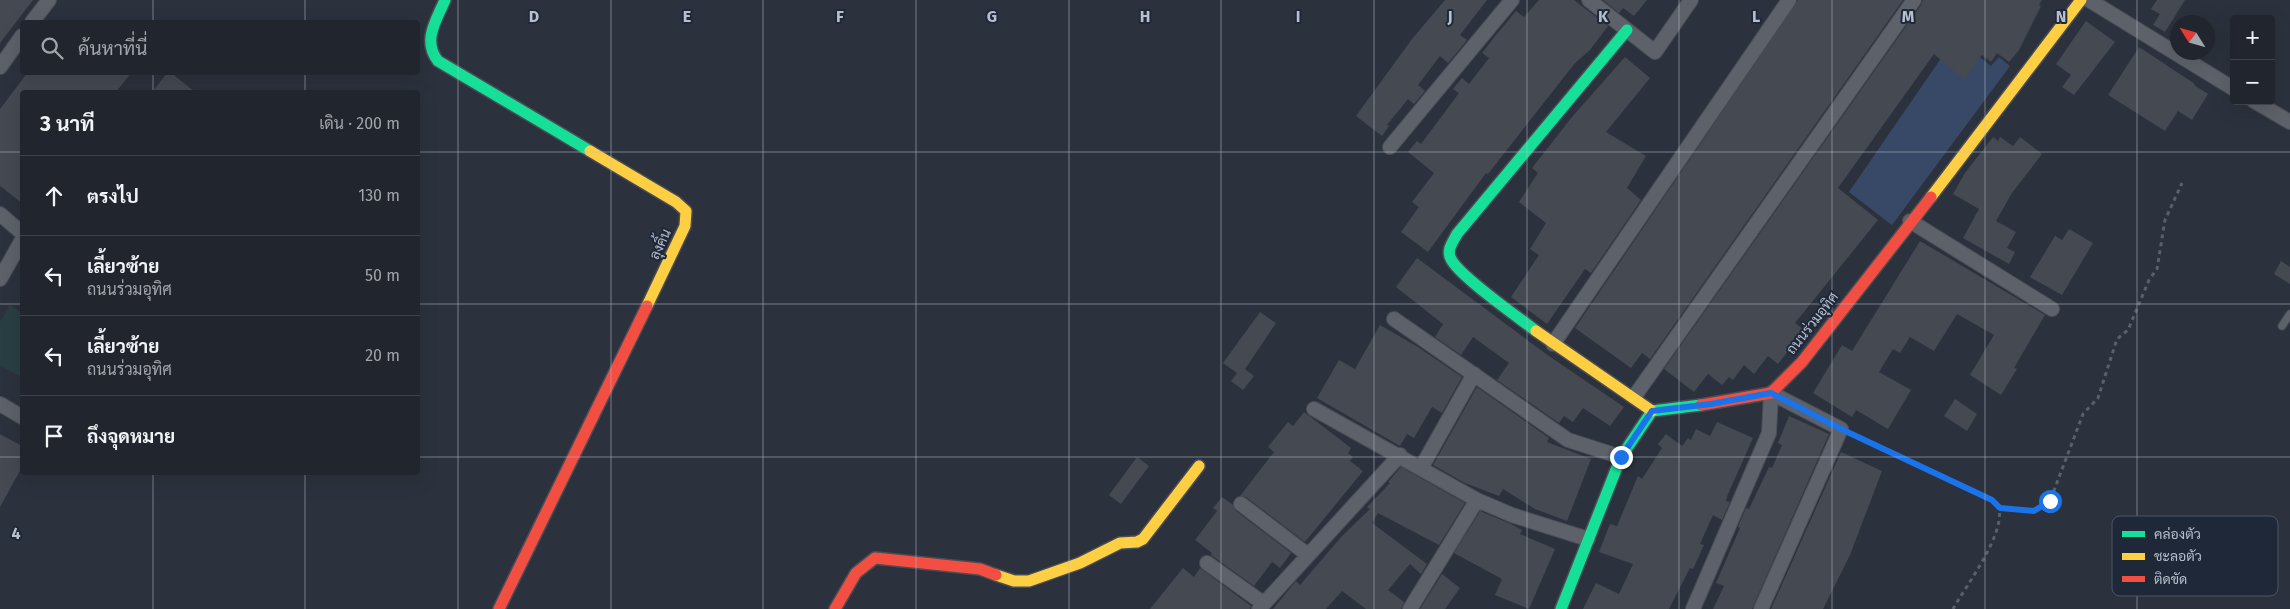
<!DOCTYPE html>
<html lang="th">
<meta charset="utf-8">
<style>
:root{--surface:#21262e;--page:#2d323a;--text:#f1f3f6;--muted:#a2a5aa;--line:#3e434a}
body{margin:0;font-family:"Fira Sans",Sarabun,sans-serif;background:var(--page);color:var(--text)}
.controls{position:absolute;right:15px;top:15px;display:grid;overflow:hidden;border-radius:5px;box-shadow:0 5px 20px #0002}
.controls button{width:45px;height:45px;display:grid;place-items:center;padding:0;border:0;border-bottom:1px solid var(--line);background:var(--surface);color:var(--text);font:25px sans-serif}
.compass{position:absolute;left:2170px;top:15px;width:45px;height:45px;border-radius:50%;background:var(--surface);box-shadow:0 5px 20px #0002;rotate:307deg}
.stop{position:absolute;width:15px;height:15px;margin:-11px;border:4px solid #1a73e8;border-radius:50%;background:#fff}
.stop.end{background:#1a73e8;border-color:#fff;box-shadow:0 1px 5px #0008}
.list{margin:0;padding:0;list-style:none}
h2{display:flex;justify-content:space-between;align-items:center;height:65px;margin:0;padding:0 20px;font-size:21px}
h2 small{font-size:16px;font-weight:400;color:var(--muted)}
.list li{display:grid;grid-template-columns:32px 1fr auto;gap:15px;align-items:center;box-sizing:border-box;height:80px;padding:0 20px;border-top:1px solid var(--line)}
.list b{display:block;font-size:19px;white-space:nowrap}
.list p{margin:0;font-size:16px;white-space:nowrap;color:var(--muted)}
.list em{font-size:16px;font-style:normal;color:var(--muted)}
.icon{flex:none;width:28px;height:28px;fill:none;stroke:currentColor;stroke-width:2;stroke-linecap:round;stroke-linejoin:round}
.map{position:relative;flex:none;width:2290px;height:609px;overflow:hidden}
.search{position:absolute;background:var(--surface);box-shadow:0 5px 20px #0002;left:20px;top:20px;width:400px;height:55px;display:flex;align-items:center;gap:12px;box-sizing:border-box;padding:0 18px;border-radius:5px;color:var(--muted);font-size:19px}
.panel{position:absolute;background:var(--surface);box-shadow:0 5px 20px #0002;left:20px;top:90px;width:400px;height:385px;border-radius:5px}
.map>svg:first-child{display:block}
.green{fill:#293e43}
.water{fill:#384967}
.building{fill:#444952}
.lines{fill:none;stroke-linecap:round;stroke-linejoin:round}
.lane-casing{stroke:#494d55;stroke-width:9}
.street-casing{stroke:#494d55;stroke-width:16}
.fast-casing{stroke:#494d55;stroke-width:14}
.slow-casing{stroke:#494d55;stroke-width:14}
.jam-casing{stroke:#494d55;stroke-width:14}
.path{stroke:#5a6067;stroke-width:3;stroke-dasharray:4 4;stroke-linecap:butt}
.lane{stroke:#5d616a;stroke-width:7}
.street{stroke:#5d616a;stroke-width:14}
.fast{stroke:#16e098;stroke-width:11}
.slow{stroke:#ffcf43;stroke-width:11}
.jam{stroke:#f24e42;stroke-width:11}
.route{stroke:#1a73e8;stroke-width:6}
.grid{fill:none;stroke:#b7bfcd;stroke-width:1;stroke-opacity:0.55}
.labels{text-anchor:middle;stroke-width:4;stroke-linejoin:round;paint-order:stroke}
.street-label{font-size:14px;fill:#b7bfcd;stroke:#1f2838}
.key{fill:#1f2838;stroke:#4d5565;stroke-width:1}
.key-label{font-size:14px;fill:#b7bfcd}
.grid-label{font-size:16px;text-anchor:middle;font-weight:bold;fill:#b7bfcd;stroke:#1f2838;stroke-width:4;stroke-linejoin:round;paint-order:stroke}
</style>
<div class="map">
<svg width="2290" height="609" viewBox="0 0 2290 609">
<rect width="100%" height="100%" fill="#2c323d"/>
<path class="green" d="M10,305L22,313V378L0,365V322Z"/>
<path class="water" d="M1955,38L1991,66L1999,57L2010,66L1892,225L1849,192Z"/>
<path class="building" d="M0,0H33L0,43Z
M1445,0H1487L1460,35L1467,40L1463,45L1448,63L1440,56L1418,85L1425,91L1414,104L1408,99L1387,125L1389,126L1382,136L1356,116L1412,39Z
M1539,0H1574L1608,26L1590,50L1575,63L1488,174L1486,173L1428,252L1401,232L1419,207L1412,202L1434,173L1408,152L1417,141L1421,144L1459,93L1453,89L1462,78L1469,84L1489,58L1482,53L1496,35L1516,11L1524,17Z
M1603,0H1647L1634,16L1623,8L1619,13Z
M1798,0H1903L1650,359L1642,353L1631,368L1575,328Z
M1923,0H2042L2039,5L2041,6L2019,50L2009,62L1997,53L1991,62L1982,55L1964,80L1934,54L1838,188L1878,220L1795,323L1804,330L1778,364L1768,356L1754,374L1744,365L1733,380L1729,377L1722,385L1708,374L1694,392L1664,369L1921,5Z
M2157,0H2185L2165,32L2153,25L2160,14L2151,9Z
M2086,21L2115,42L2074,95L2062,87L2071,75L2056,64Z
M2139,47L2195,84L2194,85L2208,94L2192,120L2178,111L2165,131L2108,95Z
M1625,57L1650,78L1606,132L1646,156L1627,188L1641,200L1591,273L1585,269L1547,324L1511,297L1539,255L1530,249L1546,223L1519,202L1538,173L1532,168L1572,117Z
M28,72H132L116,92H22V203L0,186V109Z
M168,72H170L195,92H152Z
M1993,137L1998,141L2000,137L2013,146L2020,137L2042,154L2012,193L1996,221L2016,232L2007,248L2015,252L2009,264L1963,238L1979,209L1953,194L1965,173Z
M2069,229L2093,243L2062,295L2030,277L2055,236L2062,240Z
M1920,241L2045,315L2014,368L2017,369L2001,395L1970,375L1994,335L1957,314L1934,351L1910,337L1900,353L1893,349L1879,372L1911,390L1888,429L1856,410L1852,417L1813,393L1842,345L1852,351Z
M1417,258L1546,354L1624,407L1610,426L1583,408L1573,422L1564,416L1559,423L1497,380L1509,363L1473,337L1461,355L1435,337L1443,324L1396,287Z
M2281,261L2290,267V284L2274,274Z
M1260,312L1276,323L1245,369L1254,376L1243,390L1231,381L1237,373L1223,363Z
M1380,325L1418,347L1462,377L1442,413L1432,407L1414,438L1407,434L1400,446L1317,398L1339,360L1355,369Z
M1477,387L1549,438L1547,442L1591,459L1567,521L1535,509L1503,489L1499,496L1465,483L1433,465Z
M1955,399L1977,414L1967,431L1944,416Z
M1304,412L1351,448L1348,453L1353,457L1350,461L1363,471L1305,542L1246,497L1240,496L1274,452L1268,447L1288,422L1293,426Z
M1789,416L1829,434L1752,609H1713L1724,586L1716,583L1740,528L1738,527L1746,508L1749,509L1769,467L1772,468L1782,445L1778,443Z
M1717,422L1753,438L1728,494L1726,501L1730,502L1722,520L1713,515L1700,544L1704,545L1693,569L1690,568L1669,609H1583L1596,583L1619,594L1633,564L1599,552L1610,524L1617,526L1638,476L1642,479L1662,448L1658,444L1666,434L1682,446L1688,438L1691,440L1696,429L1710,436Z
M0,434L22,446V467L0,507Z
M1841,452L1882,471L1850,555L1823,609H1771Z
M1137,457L1149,466L1121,504L1109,495Z
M1401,467L1465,503L1439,545L1378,513L1372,523L1427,564L1421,574L1410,564L1388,590L1404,602L1401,609H1366L1342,591L1326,609H1273L1296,581L1300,585L1342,536L1370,509L1367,507L1390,483L1388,482Z
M1222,497L1233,505L1236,511L1291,553L1280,568L1272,562L1254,586L1211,555L1212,553L1195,540L1217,511L1213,508Z
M1480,511L1511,524L1522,530L1520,534L1555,549L1529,609L1495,595L1502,579L1454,553Z
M1183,568L1194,577L1200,568L1243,600L1251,606L1250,609H1150Z
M1442,574L1460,588L1445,609H1420Z"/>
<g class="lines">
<defs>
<path id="lane" d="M2282,326L2290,314"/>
<path id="street" d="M1589,0L1655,52L1691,0
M2089,0L2234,89
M32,22L49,0
M0,67L22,36
M2254,101L2290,122
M1390,147L1512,0
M0,214L22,233
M1910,221L2052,309
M0,279L22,240
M1394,319L1568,440L1621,457
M1553,344L1789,0
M1634,397L1914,0
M0,404L22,417
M1314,409L1477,500L1512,515L1588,539
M1421,468L1474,374
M1241,504L1308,555
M1207,563L1263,603
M1259,609L1400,455
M1410,609L1477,500
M1693,609L1769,433L1771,393L1841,429L1761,609"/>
<path id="fast" d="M445,0C436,21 422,41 438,61L590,151
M1536,331C1518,317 1459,276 1451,259C1446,250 1453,242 1457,234L1627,30
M1561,609L1621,457L1652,411L1701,405"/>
<path id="slow" d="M590,151L676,202L686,211L685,226L647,306
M1931,197L2081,0
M1536,331L1652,411
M996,575L1014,581H1029L1080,563L1120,543L1137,542L1143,539L1199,466"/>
<path id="jam" d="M1701,405L1771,393L1802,362L1931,197
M499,609L647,306
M835,609L856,573L875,558L980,569L996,575"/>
</defs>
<use href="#lane" class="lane-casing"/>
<use href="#street" class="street-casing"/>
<use href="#fast" class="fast-casing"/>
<use href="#slow" class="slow-casing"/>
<use href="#jam" class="jam-casing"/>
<path class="path" d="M1854,435L1992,500L1999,509C2004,536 1967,584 1953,609
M1999,509L2034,511L2050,501L2083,414L2098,398L2117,339L2128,330L2149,280L2157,269L2165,220L2182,183"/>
<use href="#lane" class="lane"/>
<use href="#street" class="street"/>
<use href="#fast" class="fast"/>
<use href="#slow" class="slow"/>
<use href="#jam" class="jam"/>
</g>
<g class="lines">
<path class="route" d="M1621,457L1652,411L1711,404L1771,393L1841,429L1992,500L2000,508L2034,511L2050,501"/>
</g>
<path class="grid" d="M153,0V22M305,0V22M458,0V609M611,0V609M763,0V609M916,0V609M1069,0V609M1221,0V609M1374,0V609M1527,0V609M1679,0V609M1832,0V609M1985,0V609M2137,0V609M153,72V92M305,72V92M0,152H22M418,152H2290M0,304H22M418,304H2290M0,457H22M418,457H2290M153,472V609M305,472V609"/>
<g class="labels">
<g class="street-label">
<text transform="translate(660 244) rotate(-65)" y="5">ลุงคิ้น</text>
<text transform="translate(1812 323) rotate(-52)" y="5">ถนนร่วมอุทิศ</text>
</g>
</g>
<rect x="2112" y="516" width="166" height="80" rx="8" class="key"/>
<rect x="2122" y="531" width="23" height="6" fill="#16e098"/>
<rect x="2122" y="553" width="23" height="7" fill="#ffcf43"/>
<rect x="2122" y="576" width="23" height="6" fill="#f24e42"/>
<g class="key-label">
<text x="2154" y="539">คล่องตัว</text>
<text x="2154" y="561">ชะลอตัว</text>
<text x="2154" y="584">ติดขัด</text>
</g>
<g class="grid-label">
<text x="534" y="22">D</text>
<text x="687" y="22">E</text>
<text x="840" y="22">F</text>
<text x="992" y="22">G</text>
<text x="1145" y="22">H</text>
<text x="1298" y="22">I</text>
<text x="1450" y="22">J</text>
<text x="1603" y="22">K</text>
<text x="1756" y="22">L</text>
<text x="1908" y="22">M</text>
<text x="2061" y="22">N</text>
<text x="16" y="539">4</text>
</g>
</svg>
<div class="controls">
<button>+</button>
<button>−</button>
</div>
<svg class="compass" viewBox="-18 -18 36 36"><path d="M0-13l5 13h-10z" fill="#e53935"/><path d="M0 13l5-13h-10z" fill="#a2a5aa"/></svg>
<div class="stop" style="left:2050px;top:501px"></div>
<div class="stop end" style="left:1621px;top:457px"></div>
<div class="search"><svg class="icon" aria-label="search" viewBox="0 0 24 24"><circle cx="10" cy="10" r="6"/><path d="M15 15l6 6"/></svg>ค้นหาที่นี่</div>
<section class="panel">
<h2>3 นาที<small>เดิน · 200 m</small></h2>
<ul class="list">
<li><svg class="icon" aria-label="ahead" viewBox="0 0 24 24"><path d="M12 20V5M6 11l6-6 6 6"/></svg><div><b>ตรงไป</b></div><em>130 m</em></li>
<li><svg class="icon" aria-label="left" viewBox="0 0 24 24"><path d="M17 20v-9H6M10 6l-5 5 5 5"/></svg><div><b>เลี้ยวซ้าย</b><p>ถนนร่วมอุทิศ</p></div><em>50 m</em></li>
<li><svg class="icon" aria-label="left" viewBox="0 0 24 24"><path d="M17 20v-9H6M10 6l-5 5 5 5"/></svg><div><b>เลี้ยวซ้าย</b><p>ถนนร่วมอุทิศ</p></div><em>20 m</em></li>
<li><svg class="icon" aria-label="arrive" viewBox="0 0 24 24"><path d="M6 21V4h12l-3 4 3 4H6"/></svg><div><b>ถึงจุดหมาย</b></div></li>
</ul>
</section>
</div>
